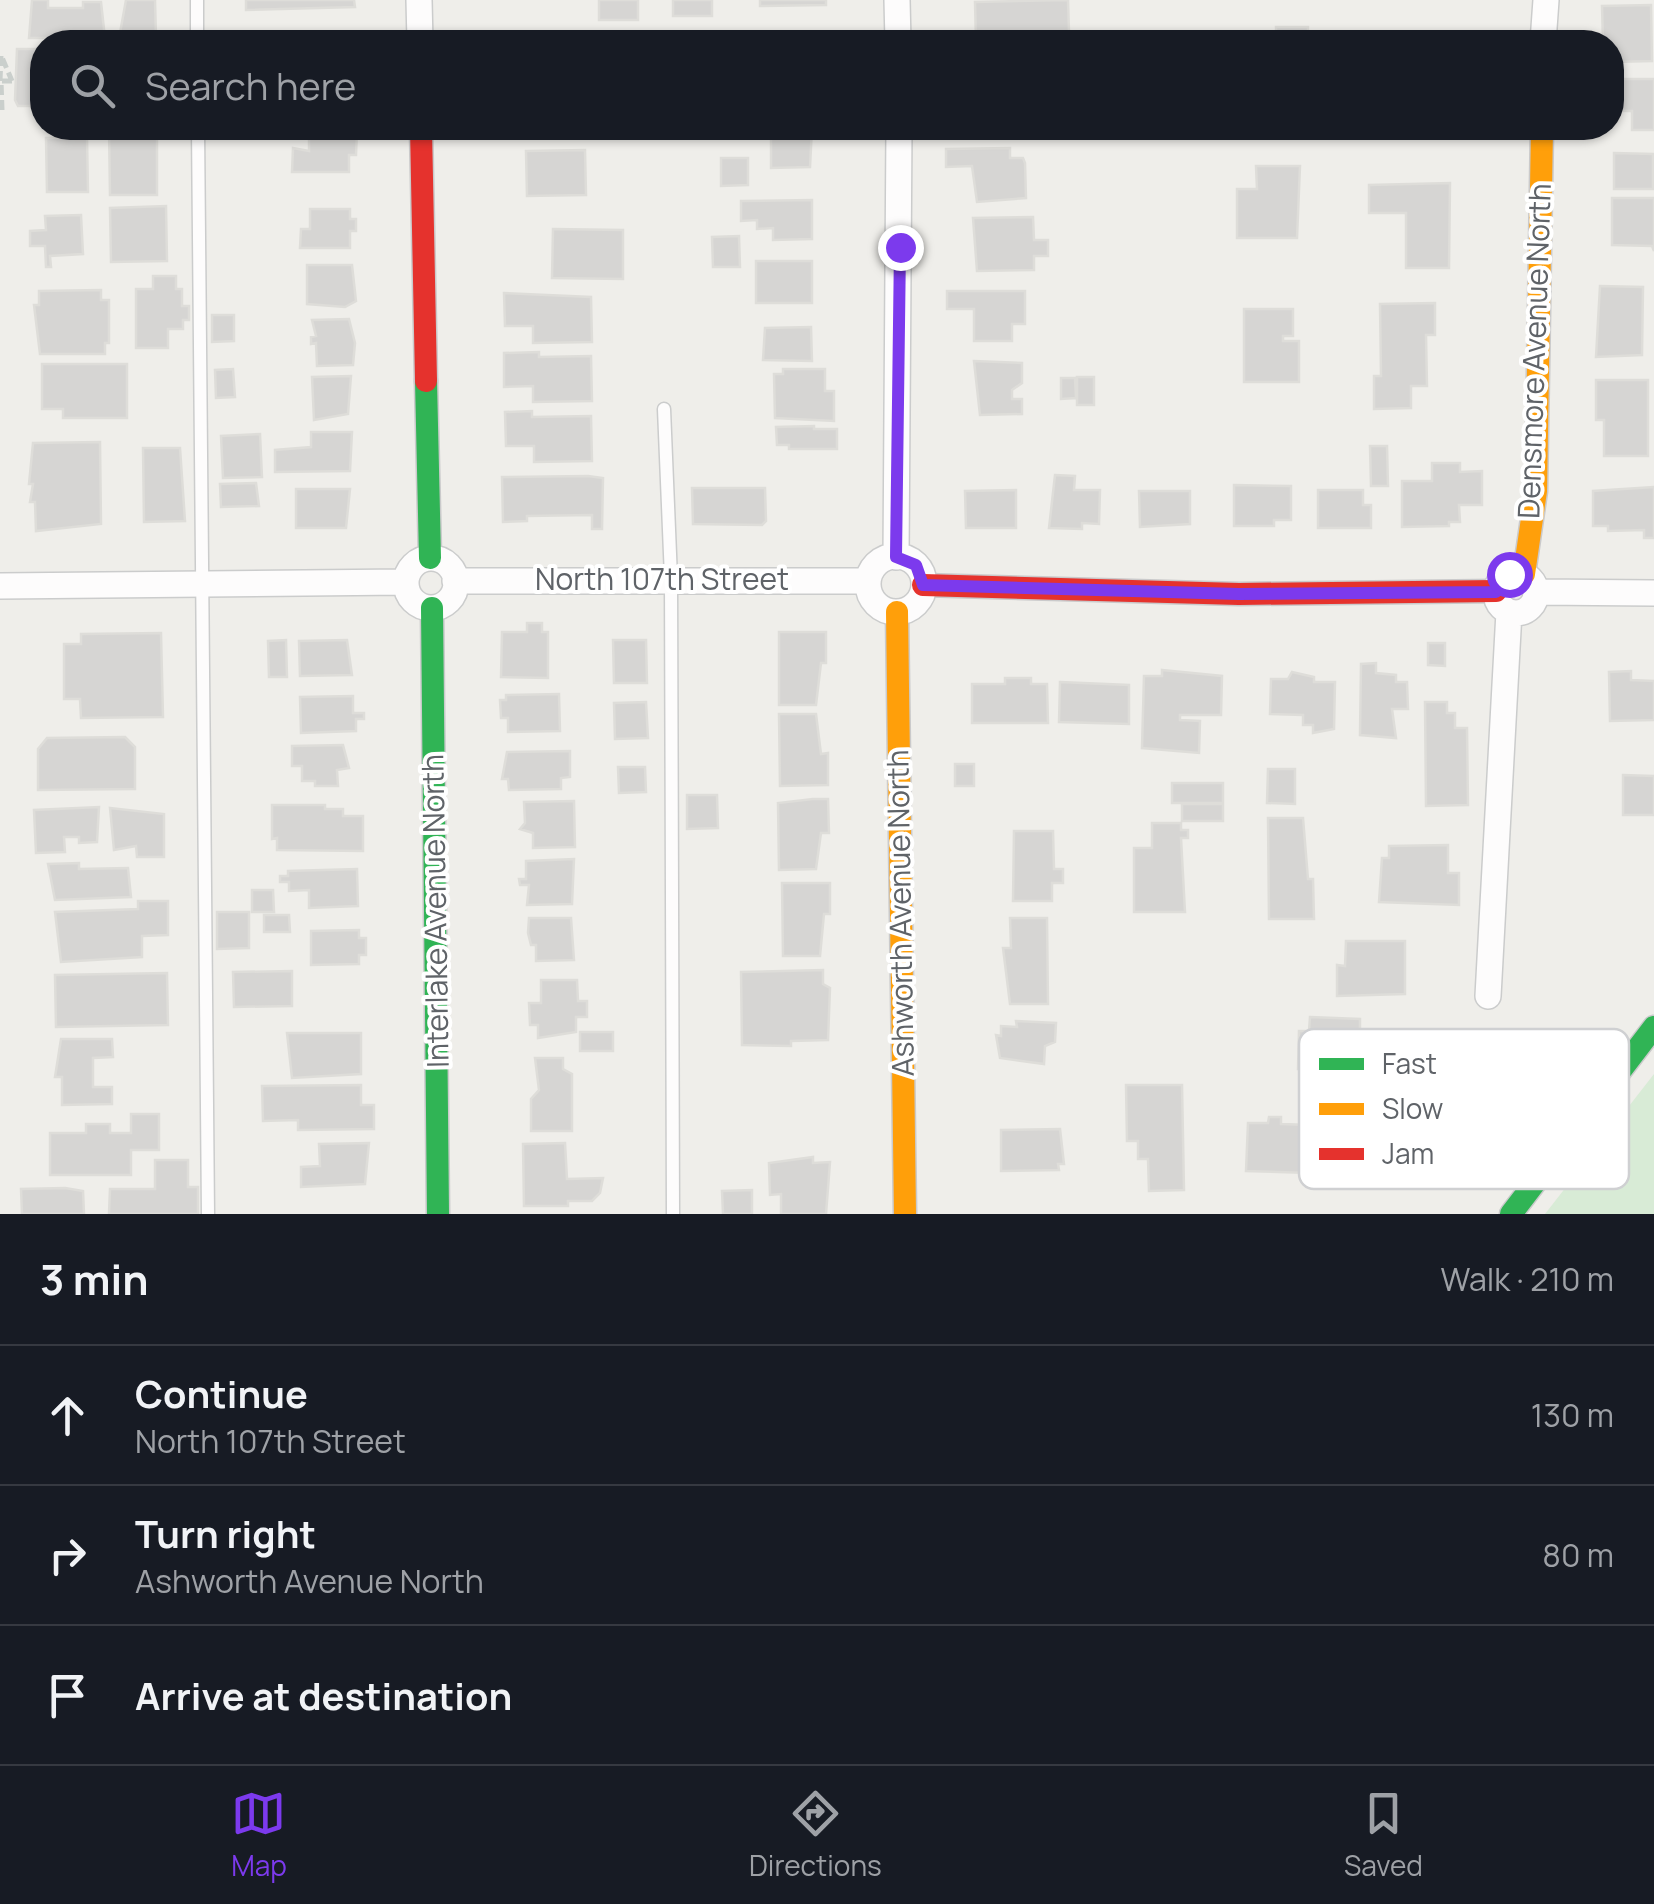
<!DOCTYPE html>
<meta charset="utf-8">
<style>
:root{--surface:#171b24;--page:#242831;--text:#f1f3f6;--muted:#9ea1a6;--line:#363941;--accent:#7c3aed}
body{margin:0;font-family:Manrope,sans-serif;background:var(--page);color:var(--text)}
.stop{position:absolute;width:30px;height:30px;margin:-22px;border:8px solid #7c3aed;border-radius:50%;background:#fff}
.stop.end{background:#7c3aed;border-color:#fff;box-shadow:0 2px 10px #0008}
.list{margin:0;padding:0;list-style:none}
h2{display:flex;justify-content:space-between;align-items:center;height:130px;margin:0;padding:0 40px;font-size:42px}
h2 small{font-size:32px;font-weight:400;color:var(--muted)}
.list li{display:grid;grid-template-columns:65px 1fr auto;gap:30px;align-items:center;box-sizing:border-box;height:140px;padding:0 40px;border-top:2px solid var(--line)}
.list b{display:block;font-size:38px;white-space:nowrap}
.list p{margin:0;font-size:32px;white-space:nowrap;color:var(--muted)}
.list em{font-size:32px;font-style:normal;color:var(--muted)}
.icon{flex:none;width:55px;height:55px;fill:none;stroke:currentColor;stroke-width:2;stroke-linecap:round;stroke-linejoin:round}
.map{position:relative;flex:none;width:1654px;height:1214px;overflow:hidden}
.search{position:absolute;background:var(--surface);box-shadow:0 2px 8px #0004;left:30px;right:30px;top:30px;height:110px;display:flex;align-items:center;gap:25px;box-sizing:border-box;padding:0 35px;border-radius:40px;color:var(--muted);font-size:38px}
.sheet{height:550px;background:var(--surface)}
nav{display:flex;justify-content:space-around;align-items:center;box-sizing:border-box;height:140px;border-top:2px solid var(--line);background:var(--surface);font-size:28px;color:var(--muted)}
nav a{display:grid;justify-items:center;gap:5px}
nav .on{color:var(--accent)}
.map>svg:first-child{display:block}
.green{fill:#d8ebd6}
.building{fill:#d6d5d3;stroke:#deddd9;stroke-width:2.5}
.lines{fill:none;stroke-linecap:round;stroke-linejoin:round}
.lane-casing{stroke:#cbcccc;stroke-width:15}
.street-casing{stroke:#cbcccc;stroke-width:28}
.fast-casing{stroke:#cacacb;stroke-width:25}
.slow-casing{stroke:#cacacb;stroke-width:25}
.jam-casing{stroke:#cacacb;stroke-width:25}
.path{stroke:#cacfcc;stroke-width:5;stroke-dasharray:10 5;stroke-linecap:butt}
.lane{stroke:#fdfcfc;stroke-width:12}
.street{stroke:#fdfcfc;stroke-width:25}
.fast{stroke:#30b455;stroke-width:22}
.slow{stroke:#ff9f0a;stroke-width:22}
.jam{stroke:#e5322d;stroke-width:22}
.route{stroke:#7c3aed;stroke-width:12}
.labels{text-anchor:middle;stroke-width:8;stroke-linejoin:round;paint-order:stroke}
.street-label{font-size:30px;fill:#5f6368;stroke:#fff}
.key{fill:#fff;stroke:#cfd0d2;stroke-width:2.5}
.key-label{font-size:28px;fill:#5f6368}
</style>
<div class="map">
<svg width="1654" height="1214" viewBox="0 0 1654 1214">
<rect width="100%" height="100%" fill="#efeeea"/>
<path class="green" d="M1654,1074V1214H1545Z"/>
<path class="building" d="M32,0H48V8H83V2H101L105,38H29Z
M126,0H155L156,37L120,33Z
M246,0H354L355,7L246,10Z
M599,0H638V20H599Z
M673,0H712V16H673Z
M760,0H826V5L760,6Z
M1068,0L1069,32L1054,33V42H976L975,2Z
M1651,5L1652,61L1612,62V42H1603L1602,6Z
M1276,27H1308V42H1243V33H1276Z
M573,36V42H511V38Z
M280,37L350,39V42H280Z
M1459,37V42H1418V38Z
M17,49H42V106H18L15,100Z
M1612,79H1654V130H1632V111H1612Z
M109,128H157V195H110Z
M309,128L357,131L356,155H349V172H292L293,148L309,151Z
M514,128H596L514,132Z
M771,128H812L810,167L771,168Z
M1009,128H1069V133L1009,135Z
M87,137L88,192H47L46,138Z
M1010,148V158H1023L1025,163L1026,198L977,202L972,166L946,167V149Z
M585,150L586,195L527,196L526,151Z
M1614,153L1653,154V189H1614Z
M721,158H748V185L721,186Z
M1256,166H1300L1297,238H1237V189H1257Z
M1450,183L1449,268H1406V213H1369V185Z
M1612,198H1654V251L1652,246L1612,245Z
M812,200V239L773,240V228L757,229V220L741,221V201Z
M166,206L167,261L111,262L110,208Z
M310,209H350V219H356V231H350V248H300L301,229H310Z
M81,215L83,254L50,256L51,267H46L45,246H30V231L46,230L45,216Z
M1033,217L1034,240H1048V256H1034V270L977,271L973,218Z
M553,229L623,230V279L552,278Z
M739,236L740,267H713L712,237Z
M756,261H812V303H756Z
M307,265H352L356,301L345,307L307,304Z
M153,276H176V289H182V306H189V320H183V329H168V348H136V289H153Z
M1600,286L1643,287L1642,355L1596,357Z
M101,290V300H109V343H105V354H40L34,305H39V291Z
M947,291H1025V324H1012V341H974V309H947Z
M504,293L591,297L592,342L533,343V326H505Z
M1435,303V335H1426L1427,386H1411V408L1374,409V376H1381L1380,304Z
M1244,309H1293V336H1283V341H1299V382H1244Z
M212,315H234V341L212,342Z
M349,319L355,343L353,365L317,366L316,343L311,344V337L316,336L312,320Z
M811,327L812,361L763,360L765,328Z
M539,352V357L591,356L592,401L533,402V386L504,387V353Z
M974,361L1022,363V383L1012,390V399H1022V414L980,415Z
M42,364H127V418H63V409H42Z
M233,369L235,397L216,398L215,370Z
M783,369H825V391H834V421L775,418L774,374H783Z
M351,376L348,414L314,420L312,377Z
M1077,377H1094V405H1077Z
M1061,378H1075L1076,398L1061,399Z
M1596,380H1648V456H1604V420H1596Z
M532,411V417L591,416L592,461L534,462V446H506L505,412Z
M814,426V429H837V449H789V445H777L776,427Z
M311,432H352L350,471L275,472V450L311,447Z
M260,434L262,477L223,478L221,436Z
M100,442L101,524L36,531L35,502H30L33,484H29L33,443Z
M1370,446H1387L1388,486H1371Z
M143,448H180L185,521L144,522Z
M1432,463H1460V472L1482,471V505H1459L1460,522H1449V526L1402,527V481H1432Z
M1055,475L1075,476L1074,490H1100L1099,524L1082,523V529L1049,528Z
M588,476L603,478L602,529H592V515L527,516V521L503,522L502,477Z
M256,483L259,506L221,507L220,484Z
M1234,485L1291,486V520H1274V526H1234Z
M1654,487V538H1644V530L1608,531V526H1593V491Z
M692,488H765L766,521L762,525L693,524Z
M296,489H350L346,528H296Z
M1016,490V528H966L965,491Z
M1318,490H1363V505H1371V528H1318Z
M1139,491H1190V524L1140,527Z
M527,623H542V632H548V678L501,677L502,632H527Z
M779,632H826V663H821L816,705H779Z
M161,633L163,717L81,718L80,699H64V644H81V634Z
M286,640L287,677H269L268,641Z
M347,640L352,675L300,676L299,641Z
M613,640H646L647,683H614Z
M1428,643H1445V666L1428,665Z
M1376,663V673L1396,675V682H1407L1408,709H1392L1396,738L1360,735L1361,664Z
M1162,670L1222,676L1221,715H1180V720L1200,721L1199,753L1142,748L1144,676H1162Z
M1631,671V680L1654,681V720L1610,721L1609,672Z
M1292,672L1314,677V682H1335L1334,729L1313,733V725H1303V715L1270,714L1271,679H1288Z
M1005,678H1031V684H1047L1048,723H972V684H1005Z
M1060,682L1129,685V724L1059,722Z
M559,694L560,731L508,732V718H501L500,700H506V695Z
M353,696V713H364V719H356V731L301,733L300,697Z
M646,702L648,738L615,739L614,703Z
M1425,702H1447V713H1455V728H1467L1468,805L1426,806Z
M779,714H816L821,754L828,753V785L780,786Z
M125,737L135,747V789L38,790V749L47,738Z
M343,745L349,768L337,770L338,786H315V781H302V766H292V746Z
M570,751V777L561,778V789L509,790L508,779H502L507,752Z
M955,764H974V786H955Z
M618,767H645L646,792L619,793Z
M1268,769H1295V804L1267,803Z
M1623,775L1654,776V815H1623Z
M1172,783H1223V803H1172Z
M687,795H717L718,828L687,829Z
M813,799H828L829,833H821L816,869L779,870L778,803Z
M574,801L575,847L533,848V833L520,829L525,823L524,802Z
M1182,804H1223V821H1182Z
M272,805H325V809H343V816H363V851L277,850V838L272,839Z
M99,807L97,842L79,843V837H64L65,852L36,853L34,810Z
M110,808L164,814V857H137L136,846L114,850Z
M1268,818H1303L1308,879H1313L1314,919H1269Z
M1152,823H1181V830H1188V838H1181L1185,912H1134V848H1152Z
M1014,831H1053L1054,869H1063V883H1052V901H1013Z
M1448,845V873H1459V905L1379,902L1382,858H1389V846Z
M574,859L572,904L527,905L529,885H520L519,879H526V861Z
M79,863V869L128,868L131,897L55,900L48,864Z
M357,869L358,906L309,908V890L289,891V882H280V876H288V871Z
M782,883H830V914H824L820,956H783Z
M252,890H273L274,912H252Z
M138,901H168V935L142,936V957L61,962L55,912L138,909Z
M217,912H249V948L217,949Z
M264,915H289L290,932H264Z
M529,918H571L574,960L536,961V945H531L528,933Z
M1010,918H1047L1048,1004H1010L1003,948H1011Z
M359,930V938H366V955H359V964L311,965V931Z
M1346,941H1405V994L1337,996V965L1345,966Z
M823,970V984L830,988L828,1040L791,1041V1046L742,1045L741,972Z
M292,971V1006L234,1007L233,972Z
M167,973L168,1025L56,1027L55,975Z
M541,980H577L578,1001H587V1017H576V1032L538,1038V1025H530L529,1003H541Z
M1310,1017L1360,1019V1035H1367V1053H1371V1071L1298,1069L1299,1031H1309Z
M1016,1021L1056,1023L1055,1042L1045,1046L1044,1064L1000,1058L996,1035L1001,1036V1026L1017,1027Z
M580,1032H613V1051H580Z
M287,1033H361V1074L292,1078Z
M61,1039H112L113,1057L93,1058V1087H112V1104L62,1105V1077H55Z
M535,1058H563V1069L572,1074V1131H531V1099L539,1090Z
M361,1085V1105H374V1129L298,1130V1120L263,1121L262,1086Z
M1126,1085H1182L1184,1190L1149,1191L1148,1159H1138V1141H1127Z
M131,1114H159V1150H131V1175H50V1133H86V1124H110V1133H131Z
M1269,1117H1281V1124L1311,1125L1309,1173L1246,1171L1248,1123H1268Z
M1060,1129L1064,1164H1058L1059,1170L1001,1171V1130Z
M369,1143L365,1184L301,1187V1167L320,1166L319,1144Z
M565,1143L567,1179L603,1178L600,1193L592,1201H568V1206H524L523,1144Z
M813,1157V1163L830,1162L826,1214H781V1194L770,1195L769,1163Z
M155,1160H188V1187H198V1214H109L110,1189H155Z
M65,1188L83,1191L84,1214H22L21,1189Z
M752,1190V1214H723L722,1191Z"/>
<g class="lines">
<defs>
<path id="lane" d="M197,0V42
M198,128L208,1214
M664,409L671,578L673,1214"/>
<path id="street" d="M419,0L420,42
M897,0L898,42
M1543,42L1546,0
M868 584a28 28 0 1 1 56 0a28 28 0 1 1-56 0Z
M896,557L899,128
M406 583a25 25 0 1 1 50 0a25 25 0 1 1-50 0Z
M1496 593a20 20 0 1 1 40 0a20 20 0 1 1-40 0Z
M455,581H868
M0,586L405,582
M1537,592L1654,593
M1488,996L1509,612"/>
<path id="fast" d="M426,381L430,558
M432,608L438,1214
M1511,1214L1654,1027"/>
<path id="slow" d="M1524,574L1536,491L1542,128
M897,612L905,1214"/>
<path id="jam" d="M421,128L426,381
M923,585L1239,594L1496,591"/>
</defs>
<use href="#lane" class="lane-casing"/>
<use href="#street" class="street-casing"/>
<use href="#fast" class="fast-casing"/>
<use href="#slow" class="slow-casing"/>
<use href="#jam" class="jam-casing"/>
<path class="path" d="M0,81L1,55L12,81
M2,110L1,81H15"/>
<use href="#lane" class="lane"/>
<use href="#street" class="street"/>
<use href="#fast" class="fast"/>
<use href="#slow" class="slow"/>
<use href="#jam" class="jam"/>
</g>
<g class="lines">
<path class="route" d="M900,247L896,557L916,565L923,585L1239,594L1496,592L1509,574"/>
</g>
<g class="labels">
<g class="street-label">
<text transform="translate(1535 351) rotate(-88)" y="10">Densmore Avenue North</text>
<text x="662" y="590">North 107th Street</text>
<text transform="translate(436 911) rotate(-91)" y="10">Interlake Avenue North</text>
<text transform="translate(901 913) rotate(-91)" y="10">Ashworth Avenue North</text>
</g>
</g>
<rect x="1299" y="1029" width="330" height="160" rx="15" class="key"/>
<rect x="1319" y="1058" width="45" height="12" fill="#30b455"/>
<rect x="1319" y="1103" width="45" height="12" fill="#ff9f0a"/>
<rect x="1319" y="1148" width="45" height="12" fill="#e5322d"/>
<g class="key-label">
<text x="1382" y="1074">Fast</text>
<text x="1382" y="1119">Slow</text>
<text x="1382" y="1164">Jam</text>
</g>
</svg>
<div class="stop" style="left:1509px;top:574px"></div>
<div class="stop end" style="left:900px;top:247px"></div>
<div class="search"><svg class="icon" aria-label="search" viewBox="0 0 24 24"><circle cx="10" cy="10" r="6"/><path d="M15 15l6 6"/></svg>Search here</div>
</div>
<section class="sheet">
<h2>3 min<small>Walk · 210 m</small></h2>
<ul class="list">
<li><svg class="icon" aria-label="ahead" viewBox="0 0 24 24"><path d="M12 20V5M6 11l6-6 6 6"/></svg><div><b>Continue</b><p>North 107th Street</p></div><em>130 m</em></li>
<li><svg class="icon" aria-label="right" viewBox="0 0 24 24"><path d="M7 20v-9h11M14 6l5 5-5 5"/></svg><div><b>Turn right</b><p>Ashworth Avenue North</p></div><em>80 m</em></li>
<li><svg class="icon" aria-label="arrive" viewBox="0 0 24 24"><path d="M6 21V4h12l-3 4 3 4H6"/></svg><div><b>Arrive at destination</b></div></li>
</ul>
</section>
<nav>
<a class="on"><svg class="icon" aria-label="map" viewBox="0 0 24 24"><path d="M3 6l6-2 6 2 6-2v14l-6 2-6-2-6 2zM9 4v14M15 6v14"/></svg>Map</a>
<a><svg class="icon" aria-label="directions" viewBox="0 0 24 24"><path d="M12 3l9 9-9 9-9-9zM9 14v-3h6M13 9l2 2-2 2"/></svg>Directions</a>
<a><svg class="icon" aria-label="saved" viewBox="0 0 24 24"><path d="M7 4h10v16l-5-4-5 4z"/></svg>Saved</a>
</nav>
